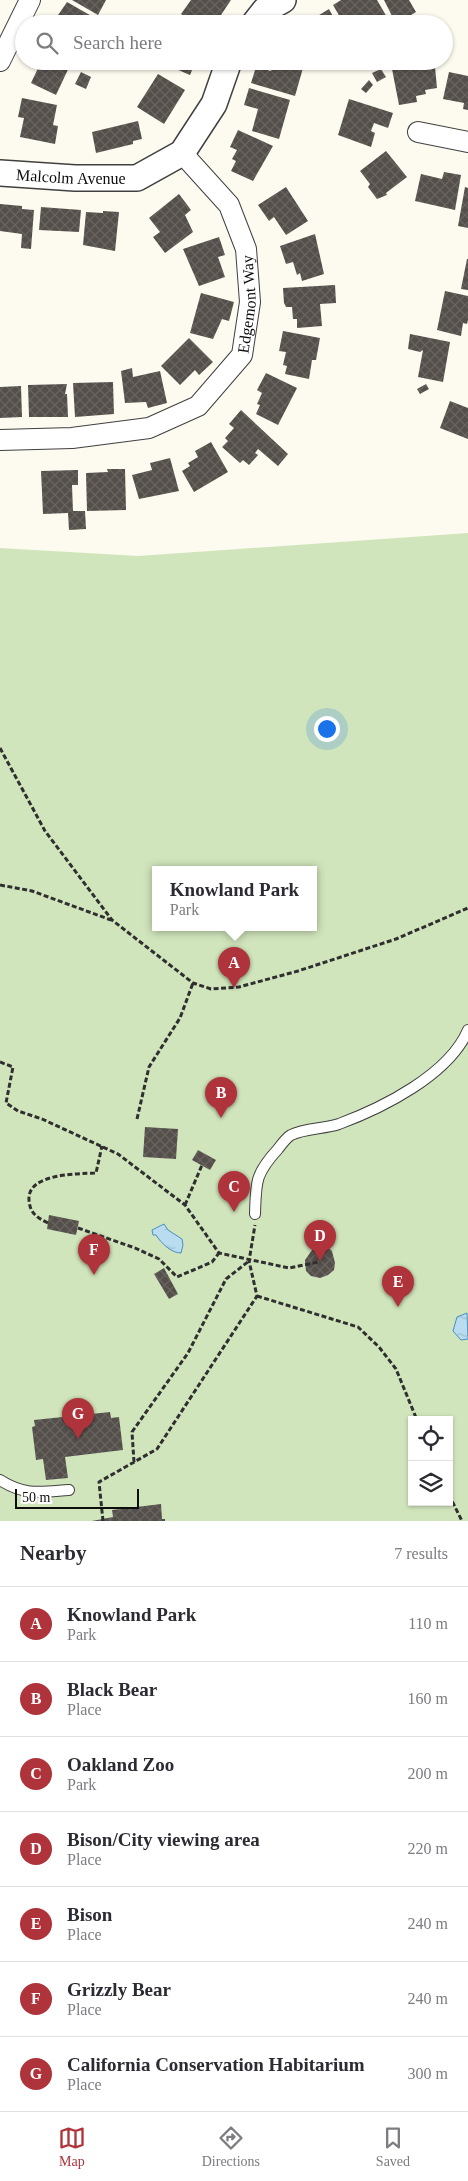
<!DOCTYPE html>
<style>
:root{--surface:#fff;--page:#f7f7f7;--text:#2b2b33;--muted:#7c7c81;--line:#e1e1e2;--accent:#af333a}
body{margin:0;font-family:"Times New Roman",serif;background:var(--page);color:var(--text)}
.controls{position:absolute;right:15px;bottom:15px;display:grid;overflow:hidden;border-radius:0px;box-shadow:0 1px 4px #0004}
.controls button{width:45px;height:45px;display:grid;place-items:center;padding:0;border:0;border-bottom:1px solid var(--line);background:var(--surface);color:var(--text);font:25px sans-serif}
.scale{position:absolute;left:15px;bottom:12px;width:124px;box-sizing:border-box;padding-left:5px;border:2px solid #0d0d0d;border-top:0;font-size:14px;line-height:18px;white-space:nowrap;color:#0d0d0d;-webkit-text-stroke:4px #fff;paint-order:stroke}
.you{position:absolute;left:326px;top:728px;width:18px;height:18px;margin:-12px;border:4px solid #fff;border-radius:50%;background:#1a73e8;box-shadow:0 0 0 8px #1a73e833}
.badge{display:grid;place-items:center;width:32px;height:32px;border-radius:50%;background:var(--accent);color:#fff;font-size:16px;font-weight:700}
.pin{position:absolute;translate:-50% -41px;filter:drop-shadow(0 1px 2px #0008)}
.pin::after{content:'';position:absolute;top:26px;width:18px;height:15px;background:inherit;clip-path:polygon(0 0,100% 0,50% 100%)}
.popup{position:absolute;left:152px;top:866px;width:165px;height:65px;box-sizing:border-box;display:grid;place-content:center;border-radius:0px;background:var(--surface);filter:drop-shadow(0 1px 4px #0005);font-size:16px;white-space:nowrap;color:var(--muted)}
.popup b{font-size:19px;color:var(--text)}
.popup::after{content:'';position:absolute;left:50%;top:100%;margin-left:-10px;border:10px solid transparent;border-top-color:var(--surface)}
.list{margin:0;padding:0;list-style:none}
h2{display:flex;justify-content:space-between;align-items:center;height:65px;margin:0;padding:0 20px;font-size:21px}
h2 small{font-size:16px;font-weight:400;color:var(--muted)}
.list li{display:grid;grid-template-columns:32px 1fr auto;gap:15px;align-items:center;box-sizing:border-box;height:75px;padding:0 20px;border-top:1px solid var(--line)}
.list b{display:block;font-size:19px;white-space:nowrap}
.list p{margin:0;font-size:16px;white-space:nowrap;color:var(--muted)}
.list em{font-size:16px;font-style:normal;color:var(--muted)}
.icon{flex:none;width:28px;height:28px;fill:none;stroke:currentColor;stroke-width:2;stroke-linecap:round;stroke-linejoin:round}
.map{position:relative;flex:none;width:468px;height:1521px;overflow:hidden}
.search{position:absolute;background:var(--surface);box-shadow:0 1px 4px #0004;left:15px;right:15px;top:15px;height:55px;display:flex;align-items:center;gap:12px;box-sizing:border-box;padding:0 18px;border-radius:28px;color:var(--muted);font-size:19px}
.sheet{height:590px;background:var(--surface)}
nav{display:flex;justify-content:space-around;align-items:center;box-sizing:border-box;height:70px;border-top:1px solid var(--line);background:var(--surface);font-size:14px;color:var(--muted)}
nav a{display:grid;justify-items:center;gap:2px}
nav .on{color:var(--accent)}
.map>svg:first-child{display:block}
.grass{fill:#d1e5bc;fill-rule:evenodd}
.water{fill:url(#water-ripples);stroke:#4790bf}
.building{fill:url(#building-cross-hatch)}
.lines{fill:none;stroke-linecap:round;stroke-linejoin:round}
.service-casing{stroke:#404040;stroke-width:12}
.minor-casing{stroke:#404040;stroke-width:22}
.tertiary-casing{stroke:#404040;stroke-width:28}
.path{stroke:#2f2f2f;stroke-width:3;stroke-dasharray:5 2.5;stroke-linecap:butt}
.service{stroke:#fff;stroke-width:10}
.minor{stroke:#fff;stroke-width:20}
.tertiary{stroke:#fff;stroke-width:25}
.labels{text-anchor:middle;stroke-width:5;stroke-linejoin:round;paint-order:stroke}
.street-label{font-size:16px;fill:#0d0d0d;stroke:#fff}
</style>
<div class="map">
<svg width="468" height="1521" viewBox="0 0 468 1521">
<defs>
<pattern id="water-ripples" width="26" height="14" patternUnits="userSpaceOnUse" patternTransform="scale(1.25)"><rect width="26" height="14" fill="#b9dcf0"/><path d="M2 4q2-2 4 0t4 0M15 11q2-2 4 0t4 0" fill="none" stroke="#9ebccd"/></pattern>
<pattern id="building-cross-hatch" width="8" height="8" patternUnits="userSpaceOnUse" patternTransform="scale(1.25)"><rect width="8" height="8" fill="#554f4b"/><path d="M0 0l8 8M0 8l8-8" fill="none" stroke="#686460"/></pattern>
</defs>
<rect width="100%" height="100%" fill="#fdfbef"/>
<path class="grass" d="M468,533V1521H0V548L138,556ZM155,869H313V927H155ZM412,1420H449V1502H412Z"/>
<path class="water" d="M164,1224L168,1230L182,1239L183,1245L181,1253C171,1253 161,1243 156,1235H153L152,1230Z
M467,1313L468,1339L461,1340L453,1331L457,1317Z"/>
<path class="building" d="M72,0H106L98,15Z
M191,0H231L215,24H196L181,14Z
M341,0H377L391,24H344L333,5Z
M384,0H409L416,12L396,24Z
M67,2L95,18L92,24H52Z
M329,9L337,24H299L309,18L311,20Z
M35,61H72L56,95L31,83L40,64Z
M157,61H196L190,75Z
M269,61H305L295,96L251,83L256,67L271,71L273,63Z
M417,61H440V64L435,67L437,88L425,90L426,94L416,96L417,102L399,105L392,69L414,66V68L418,67Z
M381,69L386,77L377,82L372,73Z
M81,72L91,77L86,89L75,84Z
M449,72L468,76V110L463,109L464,103L443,99Z
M158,74L185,90L164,124L137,107Z
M369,80L373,85L366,93L361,89Z
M249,88L290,100L279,139L252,131L258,109L244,105Z
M22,98L57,105L53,125L58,126L55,144L20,137L24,118L18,117Z
M349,99L393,113L388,128L374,123L371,131L375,133L371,147L338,135Z
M138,121L142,139L133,141V144L96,153L92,132Z
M238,130L273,146L253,181L231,171L236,161L232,159L237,150L230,147Z
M386,151L407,177L386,193L387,195L377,199L368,187L370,184L360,171Z
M444,172L461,175L455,210L415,201L421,174L442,179Z
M286,187L308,221L286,235L274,217L269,221L258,205Z
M465,187L468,188V228L458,226Z
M179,194L191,210L185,215L193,232L165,253L153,237L160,232L149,218Z
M0,204L22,206V209L34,210L31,249L21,248L22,234L0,231Z
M41,207L81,210L79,232L39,230Z
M103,211L119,212L115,251L83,245L86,212L103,213Z
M315,234L324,274L302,281L300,273L297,275L293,262L286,264L280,246Z
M219,237L225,255L218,257L225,277L199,286L183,249Z
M467,259H468V290L461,289Z
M335,285L336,303L320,304L322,326L297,328V319H293L292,307H286L284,303L283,288Z
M445,291L468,296V320L467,324L463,323L461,336L437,330Z
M201,293L234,302L229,321L222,319L213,339L190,333Z
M283,331L320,338L316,360H312L309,379L285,374L287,366L283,365L286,352L279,351Z
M410,334L450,342L443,382L418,377L423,350L420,352L408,349Z
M189,338L213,362L199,375L195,370L180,385L161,366Z
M132,368L133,377L160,371L167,403L148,408L146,402L125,403L121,371Z
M266,373L297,388L278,425L256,414L260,405L257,404L262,393L257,390Z
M113,382L114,414L75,417L73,383Z
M67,384L65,394H67L68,417H29L28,385Z
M426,384L429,389L420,394L417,389Z
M21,386L22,417L0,418V387Z
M450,401L468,408V439L440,428Z
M241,410L288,454L278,466L258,449L255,453L258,455L249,465L243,460L240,463L222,447L228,441L225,438L234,428L229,424Z
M211,442L228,472L194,492L182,471L190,466L188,463L198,457L195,451Z
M170,458L179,491L139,499L132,475L152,470L150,463Z
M107,469H125L126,510L87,511L86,473L108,472Z
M78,470V485H72L73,511H85L86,529L69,530L68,513L43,514L41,471Z
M145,1127L178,1129L176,1159L143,1157Z
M198,1150L216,1160L210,1170L192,1160Z
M49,1215L79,1221L76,1235L47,1229Z
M316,1243L326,1245L332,1251L335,1263L334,1270L328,1275L320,1278L311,1276L306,1271L305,1260L312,1250L316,1249Z
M164,1268L178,1294L169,1299L154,1274Z
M110,1412L111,1418L119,1417L123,1450L65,1457L68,1478L46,1480L43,1459L36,1460L32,1427L35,1426L34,1420Z
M161,1504L162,1519H165V1521H92L113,1517L112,1510Z"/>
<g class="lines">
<defs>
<path id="service" d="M255,1214C256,1182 255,1174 278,1149C281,1145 286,1138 291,1135C305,1128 324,1129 339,1124C382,1108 449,1075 468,1030
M0,1480C25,1496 41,1492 69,1490"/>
<g id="minor">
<path d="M0,61L30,0"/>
<path d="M418,132L468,142"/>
<path id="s1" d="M0,440L72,438L149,428L198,406L242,355L250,302L246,249L229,205L182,153"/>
</g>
<g id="tertiary">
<path d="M254,24L265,10L283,0"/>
<path id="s2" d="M0,173L75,178H137L182,153L214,104L229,61"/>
</g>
</defs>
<use href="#service" class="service-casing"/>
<use href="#minor" class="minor-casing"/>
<use href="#tertiary" class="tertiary-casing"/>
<path class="path" d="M0,748L45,831L112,920L193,983L211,989L239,987L298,971L396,939L468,908
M0,885L32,891L111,920
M0,1062L13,1067L6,1103L18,1111L42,1119L118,1154L185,1205L219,1253L289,1268L319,1262
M137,1119L149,1067L180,1018L193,983
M185,1205L202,1165
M48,1223C36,1217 30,1213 29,1200C27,1173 78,1174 96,1173L102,1146
M78,1228L135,1248L159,1259L177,1277L212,1262L219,1253
M257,1296L358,1327L379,1347L396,1369L417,1420
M134,1462L132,1432L188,1353L226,1279L249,1261
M449,1495L462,1521
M103,1521L99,1482L157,1449L257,1296L249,1261L255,1225"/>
<use href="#service" class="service"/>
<use href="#minor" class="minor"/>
<use href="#tertiary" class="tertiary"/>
</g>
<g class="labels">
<g class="street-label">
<text dy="6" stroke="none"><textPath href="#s2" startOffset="71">Malcolm Avenue</textPath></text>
<text dy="6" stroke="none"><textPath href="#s1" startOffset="322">Edgemont Way</textPath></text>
</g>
</g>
</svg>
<div class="controls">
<button><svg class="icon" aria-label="locate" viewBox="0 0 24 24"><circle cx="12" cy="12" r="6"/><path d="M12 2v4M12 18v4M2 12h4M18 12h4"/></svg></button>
<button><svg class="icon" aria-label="layers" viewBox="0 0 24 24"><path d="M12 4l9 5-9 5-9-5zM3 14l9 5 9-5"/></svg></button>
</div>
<div class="scale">50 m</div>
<div class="you"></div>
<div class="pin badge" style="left:234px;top:988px">A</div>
<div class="popup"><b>Knowland Park</b>Park</div>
<div class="pin badge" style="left:221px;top:1118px">B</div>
<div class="pin badge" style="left:234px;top:1212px">C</div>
<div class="pin badge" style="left:320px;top:1261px">D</div>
<div class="pin badge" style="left:398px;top:1307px">E</div>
<div class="pin badge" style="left:94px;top:1275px">F</div>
<div class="pin badge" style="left:78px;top:1439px">G</div>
<div class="search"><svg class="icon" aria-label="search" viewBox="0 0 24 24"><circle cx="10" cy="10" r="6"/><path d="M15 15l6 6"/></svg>Search here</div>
</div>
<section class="sheet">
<h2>Nearby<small>7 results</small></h2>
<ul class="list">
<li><span class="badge">A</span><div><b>Knowland Park</b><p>Park</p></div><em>110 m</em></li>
<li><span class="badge">B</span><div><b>Black Bear</b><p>Place</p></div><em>160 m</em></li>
<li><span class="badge">C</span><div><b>Oakland Zoo</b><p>Park</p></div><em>200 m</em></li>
<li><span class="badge">D</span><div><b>Bison/City viewing area</b><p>Place</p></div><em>220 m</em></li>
<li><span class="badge">E</span><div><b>Bison</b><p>Place</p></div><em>240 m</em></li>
<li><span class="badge">F</span><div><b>Grizzly Bear</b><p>Place</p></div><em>240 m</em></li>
<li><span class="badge">G</span><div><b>California Conservation Habitarium</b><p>Place</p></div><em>300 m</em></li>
</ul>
</section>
<nav>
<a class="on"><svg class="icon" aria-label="map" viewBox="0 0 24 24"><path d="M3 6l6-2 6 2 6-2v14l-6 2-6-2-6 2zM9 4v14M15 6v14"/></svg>Map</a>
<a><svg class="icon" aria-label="directions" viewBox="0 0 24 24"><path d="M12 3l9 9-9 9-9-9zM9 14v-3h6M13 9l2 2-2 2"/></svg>Directions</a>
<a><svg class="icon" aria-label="saved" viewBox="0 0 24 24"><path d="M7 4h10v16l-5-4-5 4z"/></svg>Saved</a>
</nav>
